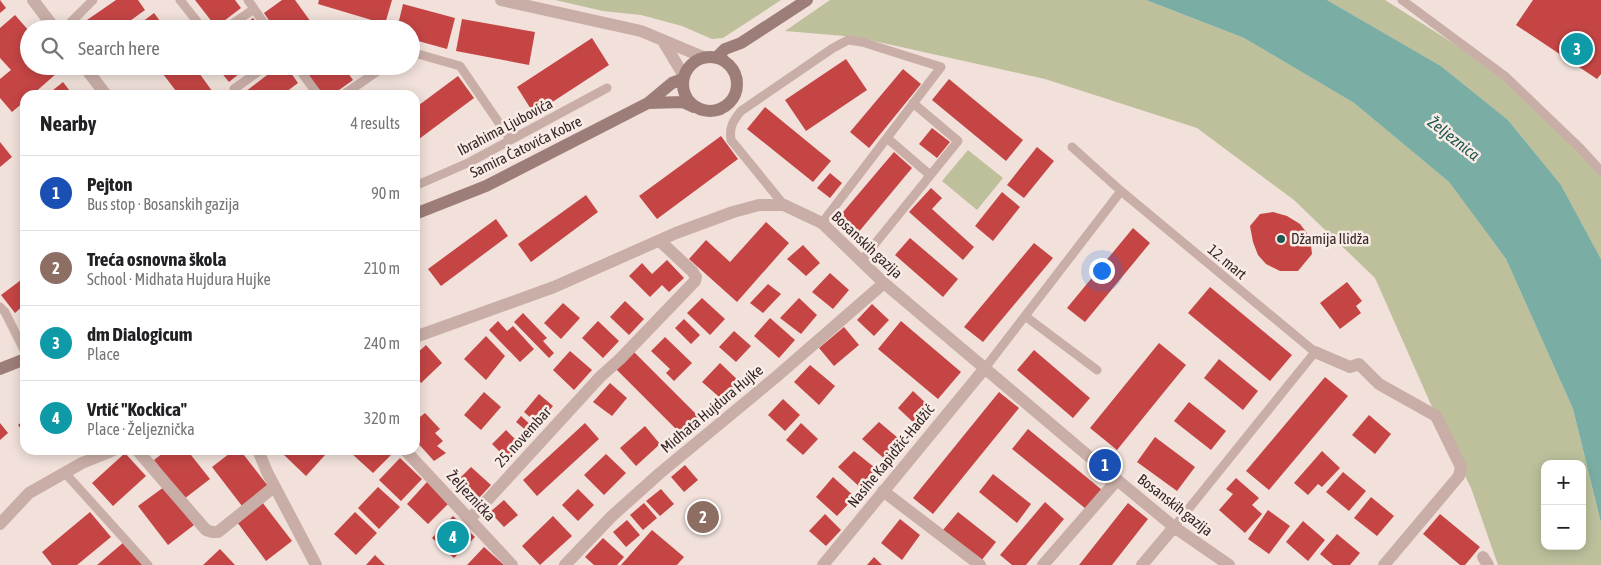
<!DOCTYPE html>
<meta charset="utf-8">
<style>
:root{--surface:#fff;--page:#f2f2f2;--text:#202124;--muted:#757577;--line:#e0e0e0;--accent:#db2777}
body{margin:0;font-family:"Asap Condensed",sans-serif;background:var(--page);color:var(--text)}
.controls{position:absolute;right:15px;bottom:15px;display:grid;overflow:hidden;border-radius:10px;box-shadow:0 2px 12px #0003}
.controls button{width:45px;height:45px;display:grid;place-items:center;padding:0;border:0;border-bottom:1px solid var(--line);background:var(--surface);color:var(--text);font:25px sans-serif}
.you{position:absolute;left:1101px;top:270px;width:18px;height:18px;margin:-12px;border:4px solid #fff;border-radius:50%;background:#1a73e8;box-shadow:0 0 0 8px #1a73e833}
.badge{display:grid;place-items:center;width:32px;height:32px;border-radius:50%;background:var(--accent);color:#fff;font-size:16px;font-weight:700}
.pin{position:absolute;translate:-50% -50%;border:2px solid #fff;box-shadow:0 1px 5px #0006}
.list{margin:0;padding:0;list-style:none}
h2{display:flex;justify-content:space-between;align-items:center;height:65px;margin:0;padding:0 20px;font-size:21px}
h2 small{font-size:16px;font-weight:400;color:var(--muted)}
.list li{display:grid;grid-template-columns:32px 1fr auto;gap:15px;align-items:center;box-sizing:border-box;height:75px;padding:0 20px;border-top:1px solid var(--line)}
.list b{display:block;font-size:19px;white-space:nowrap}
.list p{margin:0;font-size:16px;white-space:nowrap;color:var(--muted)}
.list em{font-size:16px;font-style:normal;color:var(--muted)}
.icon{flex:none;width:28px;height:28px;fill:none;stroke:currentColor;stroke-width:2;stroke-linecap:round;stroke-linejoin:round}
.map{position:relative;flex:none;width:1601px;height:565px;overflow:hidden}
.search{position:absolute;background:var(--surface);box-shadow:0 2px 12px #0003;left:20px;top:20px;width:400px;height:55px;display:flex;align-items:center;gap:12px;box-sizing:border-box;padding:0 18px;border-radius:28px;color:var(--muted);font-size:19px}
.panel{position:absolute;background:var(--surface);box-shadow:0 2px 12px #0003;left:20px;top:90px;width:400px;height:365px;border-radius:15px}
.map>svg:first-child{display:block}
.green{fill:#bdc09b;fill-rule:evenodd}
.water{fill:#7aaea4}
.building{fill:#c54545}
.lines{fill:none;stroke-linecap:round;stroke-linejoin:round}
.service{stroke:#c9aea7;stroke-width:9}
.pedestrian{stroke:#c9aea7;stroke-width:12}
.minor{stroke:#c9aea7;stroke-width:12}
.secondary{stroke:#9d7d78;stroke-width:12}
.poi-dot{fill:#1d574d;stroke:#f9ece7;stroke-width:2}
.labels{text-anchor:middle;stroke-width:5;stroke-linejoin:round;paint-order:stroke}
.street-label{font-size:15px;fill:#362827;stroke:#f9ece7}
.poi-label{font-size:15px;fill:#362827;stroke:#f9ece7;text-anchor:start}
.water-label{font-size:16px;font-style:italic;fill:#1d574d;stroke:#f9ece7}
</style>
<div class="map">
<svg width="1601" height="565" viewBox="0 0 1601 565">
<rect width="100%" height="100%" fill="#f1e1da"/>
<path class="green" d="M555,0H781L723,38L712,39L682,26L641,15L603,11Z
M830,0H1146L1244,38L1354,103L1449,182L1506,259L1573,409L1601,523V565H1498L1471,488L1436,416L1375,278L1294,200L1197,128L1045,79L856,37L785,31ZM1545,464H1582V546H1545Z
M1327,0H1385L1505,76L1601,171V259L1561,185L1508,120L1441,66Z
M968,150L1003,178L977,210L942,181Z"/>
<path class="water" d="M1146,0H1327L1441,66L1508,120L1561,185L1601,259V523L1573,409L1506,259L1449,182L1354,103L1244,38Z"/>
<path class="building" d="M0,0L6,8L0,13Z
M116,0H138L145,10L119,29H95L87,20Z
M195,0H235L241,8L216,27Z
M282,0H295L316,29H275L264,13Z
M319,0H392L385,24L318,4Z
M1533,0H1601V74L1597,79L1516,25Z
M403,4L455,18L447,49L411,39V29H397Z
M154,13L166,29H133Z
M15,15L29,31V41L22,47L29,54V66H65L32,95H25V101L12,112L0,98V79L11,70L0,58V28Z
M253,18L262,29H240Z
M462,19L535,32L529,65L456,51Z
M592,38L609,65L534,114L517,87Z
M846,59L867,90L806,131L785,100Z
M157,66H194L215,95H179Z
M216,66H249L229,82Z
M279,66H286L298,83L282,95H241Z
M302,66H343L353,80L332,95H322Z
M903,69L921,84L869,148L850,132Z
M458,76L474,98L415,142V108Z
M949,79L1023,140L1006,161L932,100Z
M63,82L73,95H47Z
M765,107L831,161L813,182L747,129Z
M932,128L950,142L937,158L919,144Z
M721,136L738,159L657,219L639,196Z
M0,142L12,157L0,167Z
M1037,147L1054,161L1024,198L1007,185Z
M894,152L912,168L857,234L838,218Z
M830,173L842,183L830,198L817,188Z
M931,188L942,198L932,209L974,247L963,260L909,212Z
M1002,192L1020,207L993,241L975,226Z
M586,195L598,212L531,262L518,244Z
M1273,212L1287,216L1300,224L1310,237L1312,254L1298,271H1280L1266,264L1258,255L1253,242L1250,226L1260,214Z
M496,219L508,236L441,286L428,269Z
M766,222L789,243L737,302L689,259L706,240L730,262Z
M1133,228L1150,243L1085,322L1067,308Z
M910,238L958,279L943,297L895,255Z
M1034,243L1053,258L983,342L964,327Z
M803,245L820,263L806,276L787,259Z
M667,260L684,278L669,292L662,285L650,297L629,276L642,263L652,274Z
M830,273L849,290L833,309L812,292Z
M25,277V304L15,313L1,295Z
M1347,282L1362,301L1356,306L1361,313L1340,329L1320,303Z
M768,284L781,294L763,313L750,303Z
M1210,287L1292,355L1270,381L1188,313Z
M702,298L725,319L710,335L687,313Z
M799,298L817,315L801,334L780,318Z
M625,301L644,319L629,335L610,317Z
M563,303L580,318L561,339L544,323Z
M872,304L889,320L874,336L857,320Z
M523,313L547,338L543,341L554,353L549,358L514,322Z
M770,318L795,340L779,358L754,336Z
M684,319L700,335L691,344L675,328Z
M498,321L507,331L513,326L534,349L520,362L489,330Z
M598,321L619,341L603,358L582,338Z
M901,321L961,372L938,399L878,349Z
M844,327L859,345L834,366L819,348Z
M734,331L751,346L736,362L719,347Z
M486,336L505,356L486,380L464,359Z
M665,337L692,363L674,381L666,373L670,369L651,351Z
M1159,343L1186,365L1117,450L1090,428Z
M426,345L442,363L421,383L415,377V355Z
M1034,350L1090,398L1073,418L1017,370Z
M570,351L592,370L574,390L553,370Z
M634,352L703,421L685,438L616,369Z
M1219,359L1258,391L1243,410L1204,378Z
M720,363L742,384L725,402L702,382Z
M810,365L835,386L819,405L794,382Z
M1325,377L1348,396L1269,490L1246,471Z
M610,383L627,398L612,416L593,402Z
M913,391L930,407L914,423L898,408Z
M484,392L501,407L481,430L464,415Z
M999,392L1019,408L933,514L913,498Z
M539,394L553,406L538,424L524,412Z
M783,399L800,415L785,431L768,415Z
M1189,402L1226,431L1211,450L1174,421Z
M425,413L440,429L435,433L443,441L437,446L446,453L434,461L415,440V421Z
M1369,415L1391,434L1375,454L1352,435Z
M521,416L533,427L528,432L516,422Z
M25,419V434L18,425Z
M879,422L904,443L888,462L862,439Z
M0,423L8,433L0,440Z
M585,423L599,439L537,496L523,480Z
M801,423L818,439L803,455L786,440Z
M645,426L660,444L636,466L620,448Z
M1028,429L1102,490L1086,509L1012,449Z
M506,430L522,446L508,460L492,444Z
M1155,437L1195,467L1177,491L1137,462Z
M167,450H187L210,479L184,499L154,460Z
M234,450H240L268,486L242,506L212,467Z
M289,450H322L326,454L306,476L284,455Z
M354,450H392L394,452L373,473L351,453Z
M854,451L879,471L863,490L838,467Z
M1322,451L1340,468L1322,487L1318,484L1308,495L1294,483Z
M125,453L146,476L113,506L92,483Z
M606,454L626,473L604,495L584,475Z
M400,458L422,479L401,501L379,480Z
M685,465L698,480L684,492L671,477Z
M471,467L491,485L479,498L459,479Z
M1343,472L1366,491L1349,511L1326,492Z
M993,474L1031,504L1017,523L979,492Z
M833,477L855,497L837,516L816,497Z
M1236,478L1259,498L1252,505L1262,514L1245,533L1219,510L1233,494L1226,489Z
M427,482L449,503L428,524L407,504Z
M164,487L194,525L168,545L138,506Z
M378,487L400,507L379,529L358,508Z
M578,489L594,505L578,521L562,505Z
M661,489L674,504L660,516L646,501Z
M1371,497L1394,516L1377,536L1354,518Z
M504,500L518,515L504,527L490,512Z
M262,502L292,541L266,561L237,522Z
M1045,502L1064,519L1026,565H1012L1000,555Z
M644,503L657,518L643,530L630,515Z
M1128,503L1148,519L1112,565H1079Z
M1268,510L1290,526L1269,554L1248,539Z
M90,512L111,537L77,565H52L42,552Z
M355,512L377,533L356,555L334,534Z
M958,512L996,542L981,561L943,530Z
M825,514L841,530L826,546L809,531Z
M1440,514L1480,547L1465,565H1460L1423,534Z
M453,516L475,537L454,558L432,538Z
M553,516L572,536L540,565L522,546Z
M900,519L920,535L902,560L881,543Z
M627,520L640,535L626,547L613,532Z
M1303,521L1325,540L1308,561L1286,542Z
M652,530L684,557L677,565H621Z
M1337,534L1360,553L1350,565H1333L1320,554Z
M603,538L624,557L617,565H594L585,557Z
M124,542L143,565H97Z
M484,547L504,565H467Z
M220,549L235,565H203Z
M375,555L385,565H366Z
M874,557L882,565H867Z"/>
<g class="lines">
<path class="service" d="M180,0L203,29
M248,0L268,29
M1402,0L1505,76L1581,149L1601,171
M344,25L353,29
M64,29L93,0
M225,29L254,9
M411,52L460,66L510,139
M297,66L318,95
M234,89L266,66
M343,95L385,66
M887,138L930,175
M1072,147L1121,191L1315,352L1174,527
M415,186L470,162L607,88
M784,205L731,140C729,127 733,121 741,111L833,48L848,40L862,42L941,67L822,223
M861,261L958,141L913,103
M0,307L5,312L25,352
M1025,316L1097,370
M985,368L1121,191
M65,473L148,565"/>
<path class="pedestrian" d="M1315,352L1350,367L1359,364L1379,384L1436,416"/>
<path class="minor" d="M33,0L55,29
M501,0L641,31L703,57
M663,41L684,76
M84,66L106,95
M415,337L554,287L676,233L733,212L759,205H784L822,223L884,283L1092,459L1174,527L1229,565
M137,450L206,530L212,532H218L274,487
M258,450L267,472L316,565
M405,450L512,565
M883,491L980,565
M470,519L600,377L620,359L695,281L696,277L692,271L660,241
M0,524L29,493L82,463L114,450
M1483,557L1488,565
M565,565L612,516L660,473L776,377L884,283
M823,565L985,368
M1043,565L1117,480
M1142,565L1174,527
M1384,565L1459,476L1461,467L1436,416"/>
<path class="secondary" d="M683 84a27 27 0 1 1 54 0a27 27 0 1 1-54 0Z
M717,57L725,49L741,43L807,0
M648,103L683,102L694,107
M415,214L486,186L648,103L672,83L683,79
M0,369L25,359"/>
</g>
<circle class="poi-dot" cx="1281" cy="239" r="5"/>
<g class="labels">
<g class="street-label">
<text transform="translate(505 127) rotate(-28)" y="5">Ibrahima Ljubovića</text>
<text transform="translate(526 147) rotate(-26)" y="5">Samira Ćatovića Kobre</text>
<text transform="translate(867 245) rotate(43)" y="5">Bosanskih gazija</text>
<text transform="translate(1227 262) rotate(40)" y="5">12. mart</text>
<text transform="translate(712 409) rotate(-40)" y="5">Midhata Hujdura Hujke</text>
<text transform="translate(523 437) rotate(-48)" y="5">25. novembar</text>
<text transform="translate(891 456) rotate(-51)" y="5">Nasihe Kapidžić-Hadžić</text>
<text transform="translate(471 496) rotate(47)" y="5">Željeznička</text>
<text transform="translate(1175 505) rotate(38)" y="5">Bosanskih gazija</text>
</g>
<g class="poi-label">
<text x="1291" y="244">Džamija Ilidža</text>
</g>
<g class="water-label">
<text transform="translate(1454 138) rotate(38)" y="6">Željeznica</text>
</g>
</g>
</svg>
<div class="controls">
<button>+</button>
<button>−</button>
</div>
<div class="you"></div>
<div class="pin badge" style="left:1105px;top:465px;background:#1a4fb4">1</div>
<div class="pin badge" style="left:703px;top:517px;background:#8d6e63">2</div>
<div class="pin badge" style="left:1577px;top:49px;background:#0f9aa8">3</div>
<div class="pin badge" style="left:453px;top:537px;background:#0f9aa8">4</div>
<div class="search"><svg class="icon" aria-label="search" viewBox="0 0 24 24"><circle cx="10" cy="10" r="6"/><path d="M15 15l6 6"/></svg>Search here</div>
<section class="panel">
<h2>Nearby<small>4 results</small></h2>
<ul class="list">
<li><span class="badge" style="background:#1a4fb4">1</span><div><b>Pejton</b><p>Bus stop · Bosanskih gazija</p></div><em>90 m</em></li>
<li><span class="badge" style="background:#8d6e63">2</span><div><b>Treća osnovna škola</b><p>School · Midhata Hujdura Hujke</p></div><em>210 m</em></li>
<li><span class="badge" style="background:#0f9aa8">3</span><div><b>dm Dialogicum</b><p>Place</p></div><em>240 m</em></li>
<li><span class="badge" style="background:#0f9aa8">4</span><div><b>Vrtić &quot;Kockica&quot;</b><p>Place · Željeznička</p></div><em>320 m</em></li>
</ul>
</section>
</div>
